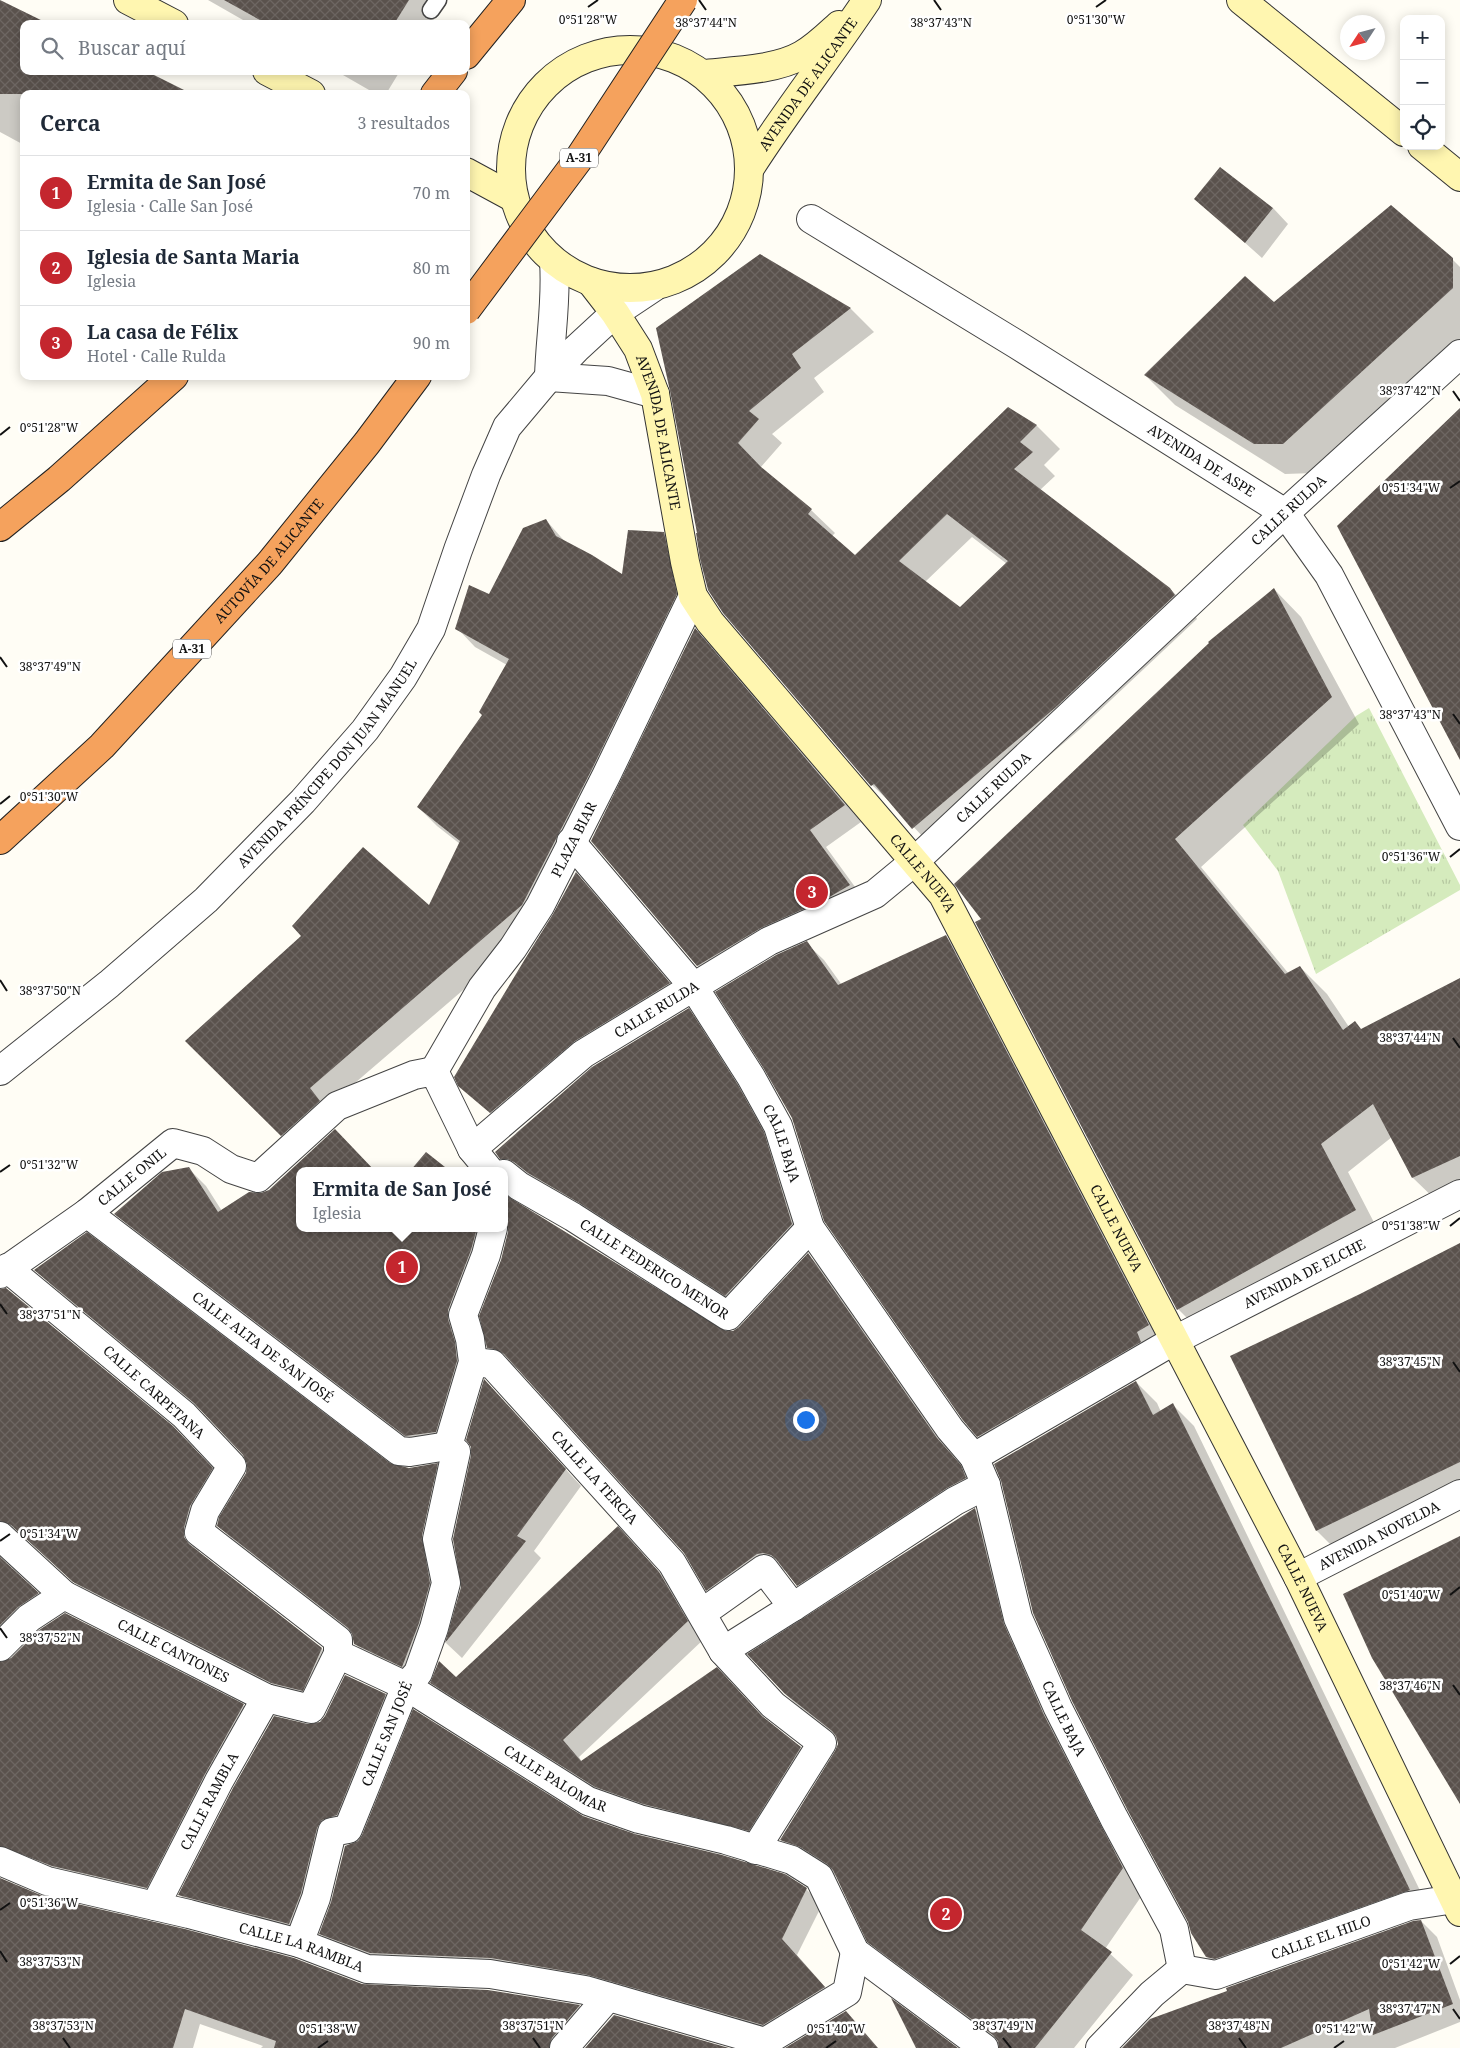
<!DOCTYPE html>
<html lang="es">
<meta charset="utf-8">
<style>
:root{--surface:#fff;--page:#f6f6f7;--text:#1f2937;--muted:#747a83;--line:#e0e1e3;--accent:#c4262e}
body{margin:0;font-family:"Noto Serif",serif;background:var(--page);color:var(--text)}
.controls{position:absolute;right:15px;top:15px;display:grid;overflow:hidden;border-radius:10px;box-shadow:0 2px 12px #0003}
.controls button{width:45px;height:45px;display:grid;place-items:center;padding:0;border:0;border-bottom:1px solid var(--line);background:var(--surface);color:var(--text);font:25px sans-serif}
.compass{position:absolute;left:1340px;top:15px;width:45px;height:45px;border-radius:50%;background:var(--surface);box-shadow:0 2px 12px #0003;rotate:234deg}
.you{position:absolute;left:805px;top:1419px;width:18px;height:18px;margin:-12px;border:4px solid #fff;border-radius:50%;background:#1a73e8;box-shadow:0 0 0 8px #1a73e833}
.badge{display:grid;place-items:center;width:32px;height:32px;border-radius:50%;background:var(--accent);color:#fff;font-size:16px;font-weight:700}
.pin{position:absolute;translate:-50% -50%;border:2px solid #fff;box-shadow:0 1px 5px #0006}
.popup{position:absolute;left:296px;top:1167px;width:212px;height:65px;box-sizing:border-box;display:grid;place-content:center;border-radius:10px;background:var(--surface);filter:drop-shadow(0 1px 4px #0005);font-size:16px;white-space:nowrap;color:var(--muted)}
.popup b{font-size:19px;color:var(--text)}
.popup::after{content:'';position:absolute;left:50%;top:100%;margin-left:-10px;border:10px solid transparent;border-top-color:var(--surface)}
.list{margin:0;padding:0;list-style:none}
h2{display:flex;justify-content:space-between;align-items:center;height:65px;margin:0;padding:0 20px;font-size:21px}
h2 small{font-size:16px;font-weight:400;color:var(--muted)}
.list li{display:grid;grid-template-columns:32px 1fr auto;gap:15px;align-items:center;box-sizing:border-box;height:75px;padding:0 20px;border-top:1px solid var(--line)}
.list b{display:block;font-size:19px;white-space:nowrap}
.list p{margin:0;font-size:16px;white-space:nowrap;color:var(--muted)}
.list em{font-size:16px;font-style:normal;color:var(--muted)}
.icon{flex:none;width:28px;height:28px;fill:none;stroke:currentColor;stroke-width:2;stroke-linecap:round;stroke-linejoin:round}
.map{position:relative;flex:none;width:1460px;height:2048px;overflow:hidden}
.search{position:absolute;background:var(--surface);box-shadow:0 2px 12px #0003;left:20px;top:20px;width:450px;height:55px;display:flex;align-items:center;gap:12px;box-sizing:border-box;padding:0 18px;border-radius:10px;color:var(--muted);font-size:19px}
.panel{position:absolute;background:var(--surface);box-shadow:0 2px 12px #0003;left:20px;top:90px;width:450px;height:290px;border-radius:10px}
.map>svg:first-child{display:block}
.grass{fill:url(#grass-tufts)}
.shadow{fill:#0003;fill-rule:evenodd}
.building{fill:url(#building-cross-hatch);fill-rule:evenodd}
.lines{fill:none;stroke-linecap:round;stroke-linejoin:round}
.lane-casing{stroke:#444;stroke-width:19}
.street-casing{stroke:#444;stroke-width:30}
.secondary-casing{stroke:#333;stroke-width:30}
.highway-casing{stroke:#222;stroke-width:30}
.lane{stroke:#fff;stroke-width:16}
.street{stroke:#fff;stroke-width:28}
.secondary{stroke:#fff6b0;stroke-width:28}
.highway{stroke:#f5a25d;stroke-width:28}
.highway-bridge-casing{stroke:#222;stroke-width:30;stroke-linecap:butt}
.highway-bridge{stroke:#f5a25d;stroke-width:28}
.ticks{fill:none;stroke:#111;stroke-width:2}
.labels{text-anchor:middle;stroke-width:5;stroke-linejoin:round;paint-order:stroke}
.shield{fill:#fff;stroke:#585858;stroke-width:1}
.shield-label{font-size:12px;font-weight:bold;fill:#111}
.street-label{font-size:14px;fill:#111;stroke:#fff}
.ticks-label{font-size:12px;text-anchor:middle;fill:#111;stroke:#fff;stroke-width:5;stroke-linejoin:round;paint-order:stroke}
</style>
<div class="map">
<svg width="1460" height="2048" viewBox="0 0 1460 2048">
<defs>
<pattern id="grass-tufts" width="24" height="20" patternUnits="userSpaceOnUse" patternTransform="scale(1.25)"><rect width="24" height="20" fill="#d5ebbd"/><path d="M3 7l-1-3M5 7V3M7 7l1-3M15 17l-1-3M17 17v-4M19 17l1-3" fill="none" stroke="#b6c8a1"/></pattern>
<pattern id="building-cross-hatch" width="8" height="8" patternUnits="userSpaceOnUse" patternTransform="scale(1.25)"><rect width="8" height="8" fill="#5a524d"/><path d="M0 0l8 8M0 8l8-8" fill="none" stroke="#6d6662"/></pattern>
</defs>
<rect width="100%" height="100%" fill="#fffdf5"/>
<path class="grass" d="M1369,708L1460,885V890L1316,974L1278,871L1243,825L1356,716Z"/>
<path class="shadow" d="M208,0H447L431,24H250Z
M0,19L24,24V145L0,132Z
M336,71H400L386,94H376Z
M1196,199L1273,208L1288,224L1262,258Z
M760,256L851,309L874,332L814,378L824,392L772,434L782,443L761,467L811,510L835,533L832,536L855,556L1008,409L1037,426L1060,449L1044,465L1055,476L1040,490L1170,589L1194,613L1197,619L1079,730L937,852L896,808L872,785L709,589ZM972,537L1007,564L960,609L925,582Z
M1452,259L1460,267V339L1314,473L1285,474L1175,405L1145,375L1274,304Z
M546,520L567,544L623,576L663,533L682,551L694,613L540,924L327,1107L301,1153L187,1041L429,907L460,844L437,826L418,807L484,716L507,665L475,647L457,628L489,596Z
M1274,589L1301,617L1359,724L1201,867L1289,974L1300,967L1327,994L1349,1027L1362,1030L1460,979V1195L1441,1205L1413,1178L1392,1137L1348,1172L1382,1238L1205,1336L1178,1309L983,920Z
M695,630L712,646L861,822L826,847L866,902L715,983L698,966L592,841Z
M576,874L591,889L684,999L590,1056L507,1127L460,1085Z
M946,937L963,954L1165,1342L995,1453L978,1436L806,943L824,960L842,985Z
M688,1010L707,1028L756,1105L810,1243L745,1314L520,1177L501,1158L518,1135L516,1133L593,1068Z
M188,1168L206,1186L222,1211L269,1191L300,1171V1228H504V1196L719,1330L733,1332L740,1328L808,1255L825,1272L954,1457L977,1484L815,1602L787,1571L781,1570L724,1607L707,1590L685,1552L519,1369L505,1365L488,1347L502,1261L509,1230L499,1235L465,1327L453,1449L423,1453L133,1231L116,1214Z
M1460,1244V1502L1344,1558L1317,1531L1361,1295Z
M36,1270L389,1465L409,1469L437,1465L451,1479L444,1598L417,1680L370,1658L355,1644L354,1634L233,1540L218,1526L247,1474L249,1464L244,1455L206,1414L50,1284ZM433,1480H435L422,1542H419Z
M0,1290L189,1443L227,1484L199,1544V1554L322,1649L337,1664L318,1706L288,1698L90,1597L27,1539L20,1536H12L0,1548Z
M485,1381L581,1486L534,1551L541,1558L462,1658L446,1643L462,1587L473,1455Z
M1136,1382L1157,1403L1161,1412L1173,1405L1194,1426L1430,1911L1229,1978L1207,1957Z
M975,1510L997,1532L1145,1891L1105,1949L1133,1975L1074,2048H1000V2045L891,1964L868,1941L838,1877L824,1869L803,1862L781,1840L836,1752L839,1744L838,1739L807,1715L784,1693Z
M635,1545L676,1591L704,1639L579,1757L582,1762L766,1720L800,1748L818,1765L766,1847L613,1804L449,1700L432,1682L456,1679Z
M0,1555L2,1561L53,1609L0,1659Z
M65,1614L244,1706L259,1721L162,1903L0,1875V1663L11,1659Z
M385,1695L399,1709L335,1834L303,1937L193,1909L180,1895L321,1723Z
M582,1817L635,1835L785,1875L806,1889L822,1905L797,1955L839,2003L779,2040L604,1989L386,1968L336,1949L321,1934Z
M0,1879L43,1897L361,1985L488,1991L580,2006L595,2021L572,2048H261L263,2046L200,2024L193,2048H0Z
M1421,1921L1437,1937L1460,2000V2022L1395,2048H1125Z"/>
<path class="building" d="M0,0L49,24H24V71H146L192,94H0Z
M224,0H409L394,24H267Z
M1220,167L1273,208L1245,243L1194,199Z
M1391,205L1453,258V288L1283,444H1254L1144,375L1245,276L1274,302Z
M760,254L851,308L792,354L801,368L749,411L759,419L738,443L761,467L812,509L808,514L855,555L1008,407L1037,425L1020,442L1033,452L1014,469L1170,588L1175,595L1056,707L912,829L874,784L871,786L723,613L708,590L700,559L696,533H697L670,391L656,328ZM947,514L1008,561L960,607L899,561Z
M1460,408V760L1337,526Z
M546,519L556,536L592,555L622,574L628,530L664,532L677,594L592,769L522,905L310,1088L320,1101L281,1136L185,1041L301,936L292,926L363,847L429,905L460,841L417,807L482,715L479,712L509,659L455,629L469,585L489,594L523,528Z
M1274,588L1332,697L1175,839L1285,974L1300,966L1343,1030L1355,1021L1361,1029L1460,978V1156L1412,1178L1373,1104L1321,1144L1356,1210L1177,1310L975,922L981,919L954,884L1209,643L1208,642Z
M695,628L845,805L810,830L850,885L826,899L761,928L697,966L591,841Z
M576,872L670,983L575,1041L490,1113L458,1086L454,1077L525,959L553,914Z
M946,935L1149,1325L1137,1332L1141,1342L977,1437L962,1419L824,1221L792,1118L764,1069L715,992L776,955L807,941L838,985Z
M689,1008L738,1085L764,1132L792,1224L725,1296L581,1204L528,1173L514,1162L507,1159H500L495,1152L592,1067Z
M335,1129L375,1171H300V1228H477L471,1250L448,1310V1319L455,1342L457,1361L436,1432L405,1436L114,1214L162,1172L189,1167L218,1212L249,1192L261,1193L269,1190Z
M426,1152L450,1171H410Z
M504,1194L726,1331H733L739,1327L808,1253L937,1438L961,1465L966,1478L947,1488L797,1586L776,1559L771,1555L763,1553L757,1554L706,1591L684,1553L504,1354L494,1349L487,1348L479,1316L501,1260L508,1232V1224L504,1218Z
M87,1232L390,1463L409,1468L438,1463L422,1536L430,1583L419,1623L402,1667L354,1644L352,1634L348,1628L217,1526L219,1517L246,1473L247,1464L243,1455L194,1403L34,1270Z
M1460,1243V1462L1316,1531L1230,1356L1360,1294Z
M6,1288L173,1426L213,1468L190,1506L184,1528V1537L189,1544L322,1648L303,1691L271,1683L73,1582L11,1525L0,1521V1289Z
M484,1379L566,1469L517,1536L526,1541L445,1643L461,1587L453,1539L471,1455V1447L466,1440Z
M1136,1381L1153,1415L1173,1403L1293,1645L1410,1890L1215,1959L1206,1957L1191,1933L1188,1922L1128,1811L1072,1701L1033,1613L1001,1481L994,1464Z
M975,1508L1004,1624L1044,1715L1123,1868L1081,1930L1112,1952L1035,2048H999L998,2041L993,2035L867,1942L833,1870L827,1864L800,1847L780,1840L835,1751L838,1744L836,1736L832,1731L784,1693L747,1654Z
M618,1526L659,1572L688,1621L563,1740L581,1761L717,1667L762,1716L801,1747L749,1831L643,1804L595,1787L430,1683L439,1661L456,1677Z
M1460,1536V1804L1372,1658L1343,1594Z
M0,1557L39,1593L18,1607L0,1625Z
M65,1613L244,1704L205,1774L147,1888L52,1866L0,1846V1662L11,1658L39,1630Z
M345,1675L386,1694L337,1815L322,1820L317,1828L301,1893L289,1924L178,1895L233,1788L274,1716L308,1724L320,1722L325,1716Z
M413,1709L583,1816L635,1834L722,1855L785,1874L807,1888L782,1939L825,1987L763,2025L588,1975L491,1958L370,1953L319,1934L331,1902L345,1846L358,1841L362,1835Z
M0,1878L43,1896L185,1929L294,1958L362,1984L488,1990L580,2005L552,2038L549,2048H274L276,2041L185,2009L173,2048H0Z
M1421,1920L1453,2004L1373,2035L1369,2009L1281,2048H1122L1150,2019L1227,1991L1226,1988L1413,1921Z
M891,1998L958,2048H916Z
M846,2011L878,2048H785Z
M614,2015L729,2048H585Z"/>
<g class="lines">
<defs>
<path id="lane" d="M431,10L438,0"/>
<g id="street">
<path id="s1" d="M811,219L1016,344L1285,513L1329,575L1460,826"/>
<path d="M549,377C550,338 557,300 554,262"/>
<path d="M549,377L608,381L655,394"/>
<path id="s2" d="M571,842L693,986L751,1077L778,1126L810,1228L950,1429L974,1457L986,1485L1018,1618L1058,1708L1114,1818L1174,1929L1182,1969"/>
<path id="s3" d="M0,1071L109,984L206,900L303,801L365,730L403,677L431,629L458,550L486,475L507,427L549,377L576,349L615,313L654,287"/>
<path id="s4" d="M434,1071L482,988L513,948L540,906L606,776L693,596"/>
<path id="s5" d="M472,1149L583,1054L769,941L875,894L915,861L1285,513L1460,354"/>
<path id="s6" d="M504,1174L519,1186L573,1217L728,1316L810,1228"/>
<path id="s7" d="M87,1213L399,1451L410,1452L448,1446"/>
<path id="s8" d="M0,1274L87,1213L173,1143L203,1151L231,1169L258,1178L337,1106L414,1075L434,1071L472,1149L490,1171"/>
<path id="s9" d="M473,1362L492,1364L672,1563L723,1651L773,1705L822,1743L755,1850"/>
<path id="s10" d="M974,1457L1175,1340L1460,1194"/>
<path id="s11" d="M0,1536L64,1595L266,1698L311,1709L338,1654V1640L199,1532L205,1511L232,1466L184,1415L7,1268"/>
<path id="s12" d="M1298,1577L1460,1494"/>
<path d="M793,1607L955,1501L986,1485"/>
<path d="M702,1613L764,1569L793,1607L723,1651"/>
<path d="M0,1647L29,1618L64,1595"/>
<path id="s13" d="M338,1654L406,1686L588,1801L639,1819L726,1840L792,1860L819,1877L855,1952L984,2048"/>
<path id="s14" d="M0,1861L47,1881L189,1914L299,1943L367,1969L490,1974L585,1990L765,2042L847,1992L855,1952"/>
<path id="s15" d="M155,1906L219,1781L266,1698"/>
<path id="s16" d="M299,1943L316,1898L332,1832L348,1829L406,1686L418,1673L434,1628L446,1583L437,1539L456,1452L448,1446L473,1362L470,1339L463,1315L486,1255L493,1228"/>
<path id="s17" d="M1182,1969L1216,1975L1409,1906L1460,1898"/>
<path d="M564,2048L608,1997"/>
<path d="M1100,2048L1152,1994L1182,1969"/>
</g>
<g id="secondary">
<path d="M128,0L174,24"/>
<path d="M1241,0L1404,132"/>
<circle cx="630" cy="169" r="119"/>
<path d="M267,71L311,94"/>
<path d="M703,74C733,71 776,70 802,55C816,47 827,36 839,25"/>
<path d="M1422,146L1460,177"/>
<path id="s18" d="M750,168C787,110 829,57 867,0"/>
<path d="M466,172L514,198"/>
<path id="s19" d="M591,282L615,313L638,349L655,394L685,562L693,596L710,622L943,895L1298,1577L1460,1912"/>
</g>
<g id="highway">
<path d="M466,55L511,0"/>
<path d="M435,94L453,71"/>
<path d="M0,527L59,479L174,376"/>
<path id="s20" d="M0,840L102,746L270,563L367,443L417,376"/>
</g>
</defs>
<use href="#lane" class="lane-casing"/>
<use href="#street" class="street-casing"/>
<use href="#secondary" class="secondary-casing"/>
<use href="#highway" class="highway-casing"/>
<use href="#lane" class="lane"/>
<use href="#street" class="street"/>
<use href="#secondary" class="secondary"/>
<use href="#highway" class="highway"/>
<defs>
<path id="highway-bridge" d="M466,310L578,160L683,0"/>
</defs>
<use href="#highway-bridge" class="highway-bridge-casing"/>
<use href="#highway-bridge" class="highway-bridge"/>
</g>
<path class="ticks" d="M699,0L706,10M934,0L941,10M588,7L598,0M1096,7L1106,0M1453,391L1460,401M0,435L10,427M1450,488L1460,481M0,657L7,667M1453,714L1460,724M0,804L10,796M1450,857L1460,849M0,980L7,991M1453,1038L1460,1048M0,1172L10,1165M1450,1226L1460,1218M0,1304L7,1314M1453,1362L1460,1372M0,1541L10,1534M1450,1595L1460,1587M0,1628L7,1638M1453,1685L1460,1695M0,1910L10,1903M0,1951L7,1962M1450,1964L1460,1956M1453,2009L1460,2019M63,2038L70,2048M533,2038L540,2048M1003,2038L1011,2048M1239,2038L1246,2048M318,2048L328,2041M826,2048L836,2041M1334,2048L1344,2041"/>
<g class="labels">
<g class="shield">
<rect x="560" y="148.5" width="38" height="19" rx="4"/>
<rect x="173" y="639.5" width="38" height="19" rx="4"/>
</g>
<g class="shield-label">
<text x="579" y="162">A-31</text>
<text x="192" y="653">A-31</text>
</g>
<g class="street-label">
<text dy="5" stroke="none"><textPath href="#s18" startOffset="102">AVENIDA DE ALICANTE</textPath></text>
<text dy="5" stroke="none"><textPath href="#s19" startOffset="168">AVENIDA DE ALICANTE</textPath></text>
<text dy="5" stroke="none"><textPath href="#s1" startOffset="459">AVENIDA DE ASPE</textPath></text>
<text dy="5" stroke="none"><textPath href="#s5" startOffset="1044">CALLE RULDA</textPath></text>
<text dy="5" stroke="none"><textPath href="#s20" startOffset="388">AUTOVÍA DE ALICANTE</textPath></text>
<text dy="5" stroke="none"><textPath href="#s3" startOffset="451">AVENIDA PRÍNCIPE DON JUAN MANUEL</textPath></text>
<text dy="5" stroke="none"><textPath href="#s5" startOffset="639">CALLE RULDA</textPath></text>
<text dy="5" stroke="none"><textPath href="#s4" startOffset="271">PLAZA BIAR</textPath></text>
<text dy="5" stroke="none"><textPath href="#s19" startOffset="696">CALLE NUEVA</textPath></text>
<text dy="5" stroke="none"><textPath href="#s5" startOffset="232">CALLE RULDA</textPath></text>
<text dy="5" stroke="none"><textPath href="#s2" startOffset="370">CALLE BAJA</textPath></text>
<text dy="5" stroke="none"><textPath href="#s8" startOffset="164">CALLE ONIL</textPath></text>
<text dy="5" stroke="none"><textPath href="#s19" startOffset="1101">CALLE NUEVA</textPath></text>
<text dy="5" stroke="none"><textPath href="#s6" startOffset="178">CALLE FEDERICO MENOR</textPath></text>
<text dy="5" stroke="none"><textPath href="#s10" startOffset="378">AVENIDA DE ELCHE</textPath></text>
<text dy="5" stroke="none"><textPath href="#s7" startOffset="221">CALLE ALTA DE SAN JOSÉ</textPath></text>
<text transform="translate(154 1392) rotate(42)" y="5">CALLE CARPETANA</text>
<text dy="5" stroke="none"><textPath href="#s9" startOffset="172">CALLE LA TERCIA</textPath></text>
<text dy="5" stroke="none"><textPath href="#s12" startOffset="91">AVENIDA NOVELDA</textPath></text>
<text dy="5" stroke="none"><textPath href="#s19" startOffset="1506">CALLE NUEVA</textPath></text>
<text dy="5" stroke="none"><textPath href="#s11" startOffset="210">CALLE CANTONES</textPath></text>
<text dy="5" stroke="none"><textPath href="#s2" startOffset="1019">CALLE BAJA</textPath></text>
<text dy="5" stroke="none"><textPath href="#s16" startOffset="235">CALLE SAN JOSÉ</textPath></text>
<text dy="5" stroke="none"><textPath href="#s13" startOffset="251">CALLE PALOMAR</textPath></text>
<text dy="5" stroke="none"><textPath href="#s15" startOffset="118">CALLE RAMBLA</textPath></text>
<text dy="5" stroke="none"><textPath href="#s17" startOffset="146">CALLE EL HILO</textPath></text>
<text dy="5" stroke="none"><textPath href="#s14" startOffset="314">CALLE LA RAMBLA</textPath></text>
</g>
</g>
<g class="ticks-label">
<text x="588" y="24">0°51'28"W</text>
<text x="1096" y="24">0°51'30"W</text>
<text x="706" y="27">38°37'44"N</text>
<text x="941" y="27">38°37'43"N</text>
<text x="1410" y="395">38°37'42"N</text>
<text x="49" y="432">0°51'28"W</text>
<text x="1411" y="492">0°51'34"W</text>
<text x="50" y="671">38°37'49"N</text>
<text x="1410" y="719">38°37'43"N</text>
<text x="49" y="801">0°51'30"W</text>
<text x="1411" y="861">0°51'36"W</text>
<text x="50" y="995">38°37'50"N</text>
<text x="1410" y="1042">38°37'44"N</text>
<text x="49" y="1169">0°51'32"W</text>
<text x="1411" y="1230">0°51'38"W</text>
<text x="50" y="1319">38°37'51"N</text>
<text x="1410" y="1366">38°37'45"N</text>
<text x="49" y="1538">0°51'34"W</text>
<text x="1411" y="1599">0°51'40"W</text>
<text x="50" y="1642">38°37'52"N</text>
<text x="1410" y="1690">38°37'46"N</text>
<text x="49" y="1907">0°51'36"W</text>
<text x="50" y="1966">38°37'53"N</text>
<text x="1411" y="1968">0°51'42"W</text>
<text x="1410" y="2013">38°37'47"N</text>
<text x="63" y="2030">38°37'53"N</text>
<text x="533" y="2030">38°37'51"N</text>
<text x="1003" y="2030">38°37'49"N</text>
<text x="1239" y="2030">38°37'48"N</text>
<text x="328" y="2033">0°51'38"W</text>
<text x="836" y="2033">0°51'40"W</text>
<text x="1344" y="2033">0°51'42"W</text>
</g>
</svg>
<div class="controls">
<button>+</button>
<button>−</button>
<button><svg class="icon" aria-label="locate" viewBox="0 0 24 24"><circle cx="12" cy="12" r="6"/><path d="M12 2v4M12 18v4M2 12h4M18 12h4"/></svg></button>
</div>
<svg class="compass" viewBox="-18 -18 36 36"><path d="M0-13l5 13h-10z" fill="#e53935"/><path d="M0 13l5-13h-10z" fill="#747a83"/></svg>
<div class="you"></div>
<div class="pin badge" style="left:402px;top:1267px">1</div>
<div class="popup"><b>Ermita de San José</b>Iglesia</div>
<div class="pin badge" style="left:946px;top:1914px">2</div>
<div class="pin badge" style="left:812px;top:892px">3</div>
<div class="search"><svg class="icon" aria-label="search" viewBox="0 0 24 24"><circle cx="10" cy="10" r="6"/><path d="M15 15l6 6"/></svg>Buscar aquí</div>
<section class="panel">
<h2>Cerca<small>3 resultados</small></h2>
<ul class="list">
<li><span class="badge">1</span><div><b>Ermita de San José</b><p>Iglesia · Calle San José</p></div><em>70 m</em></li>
<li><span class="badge">2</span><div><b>Iglesia de Santa Maria</b><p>Iglesia</p></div><em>80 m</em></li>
<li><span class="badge">3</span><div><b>La casa de Félix</b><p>Hotel · Calle Rulda</p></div><em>90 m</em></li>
</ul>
</section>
</div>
